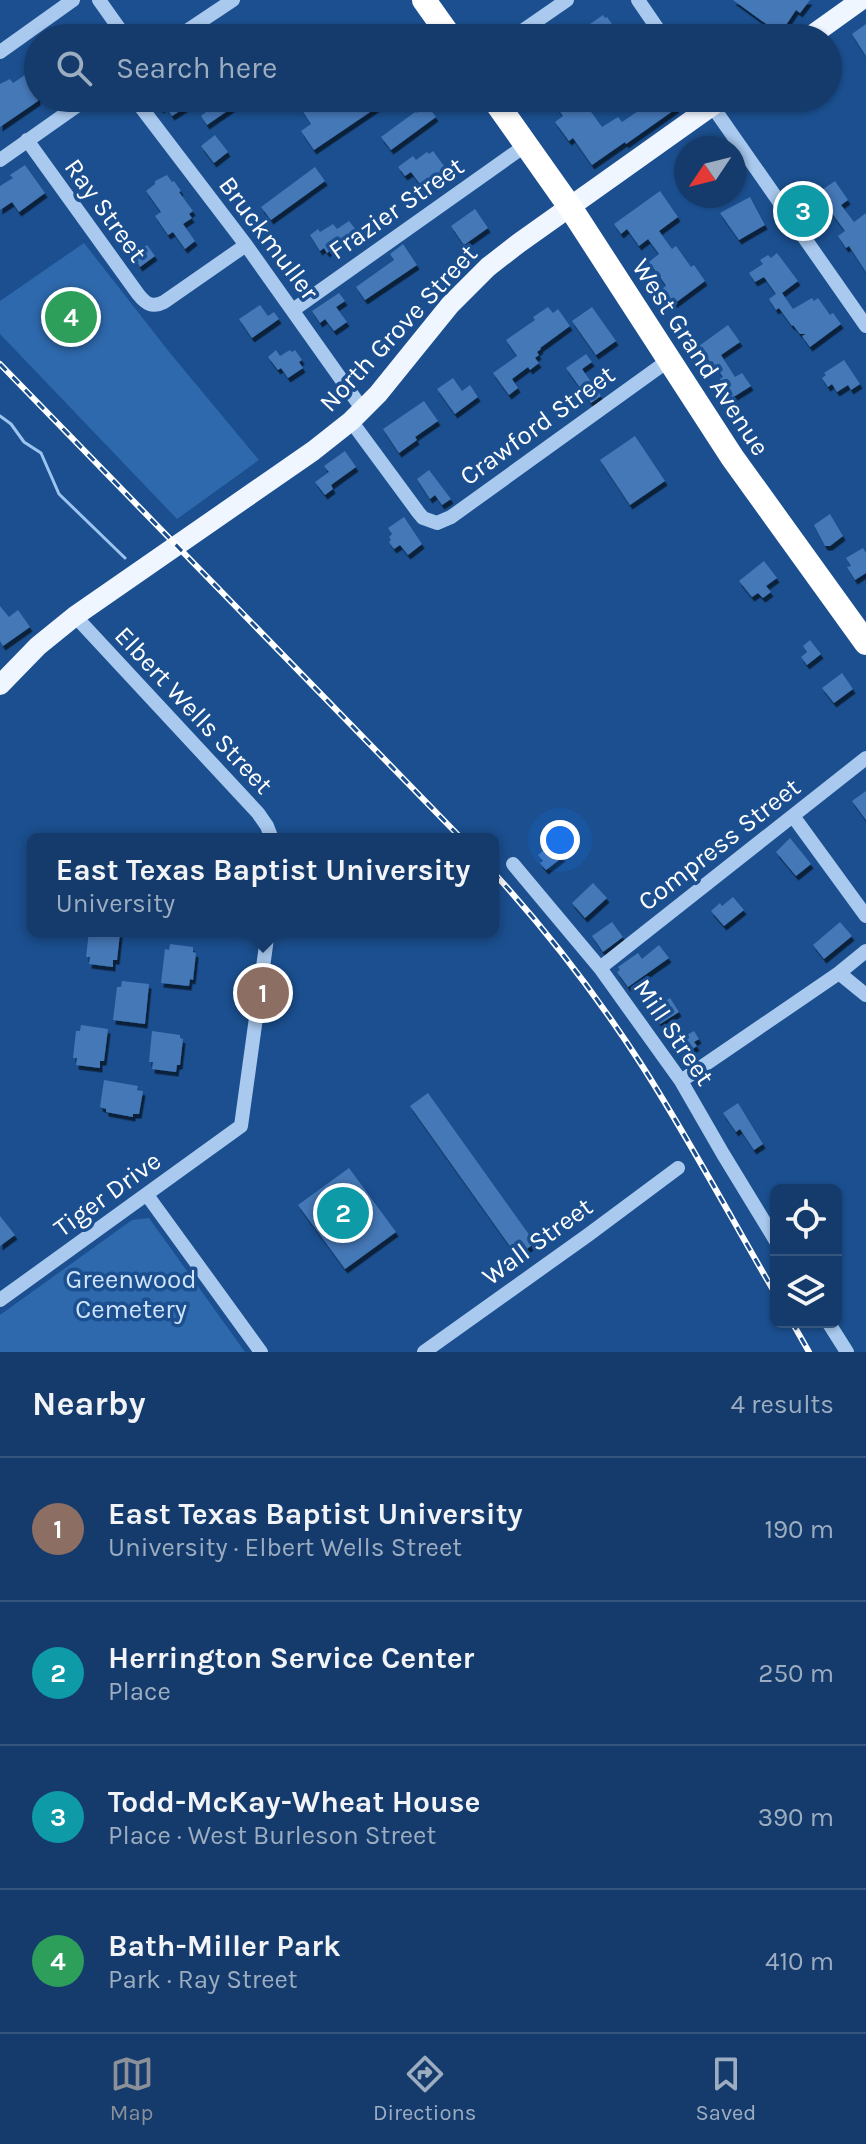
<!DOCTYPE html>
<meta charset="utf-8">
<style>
:root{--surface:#143b6b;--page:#214673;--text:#f1f3f6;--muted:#9dadc1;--line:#33557e;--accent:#8c9099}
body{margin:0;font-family:Karla,sans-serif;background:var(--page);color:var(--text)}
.controls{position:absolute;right:24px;bottom:24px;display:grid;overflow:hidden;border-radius:12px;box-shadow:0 2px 6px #0004}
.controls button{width:72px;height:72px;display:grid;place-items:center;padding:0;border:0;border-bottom:2px solid var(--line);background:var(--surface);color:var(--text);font:40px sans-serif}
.compass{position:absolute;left:674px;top:136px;width:72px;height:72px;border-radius:50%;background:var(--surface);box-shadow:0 2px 6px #0004;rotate:235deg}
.you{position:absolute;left:560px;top:840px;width:28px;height:28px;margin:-20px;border:6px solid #fff;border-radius:50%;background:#1a73e8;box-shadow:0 0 0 12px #1a73e833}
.badge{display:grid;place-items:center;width:52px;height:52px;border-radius:50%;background:var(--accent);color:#fff;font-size:26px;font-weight:700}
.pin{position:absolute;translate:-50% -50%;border:4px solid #fff;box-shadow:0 2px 8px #0006}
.popup{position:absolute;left:27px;top:833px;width:472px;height:104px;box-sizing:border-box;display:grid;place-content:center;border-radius:12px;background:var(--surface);filter:drop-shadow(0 2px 6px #0005);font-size:26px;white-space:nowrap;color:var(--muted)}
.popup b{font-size:30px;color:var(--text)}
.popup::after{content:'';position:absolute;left:50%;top:100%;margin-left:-16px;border:16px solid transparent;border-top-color:var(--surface)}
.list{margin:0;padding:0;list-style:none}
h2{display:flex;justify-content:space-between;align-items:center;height:104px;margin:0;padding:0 32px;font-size:34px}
h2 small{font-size:26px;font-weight:400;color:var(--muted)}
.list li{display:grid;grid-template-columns:52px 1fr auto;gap:24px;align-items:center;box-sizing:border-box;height:144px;padding:0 32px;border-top:2px solid var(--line)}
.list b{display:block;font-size:30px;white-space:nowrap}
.list p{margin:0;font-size:26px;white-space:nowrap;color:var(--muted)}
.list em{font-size:26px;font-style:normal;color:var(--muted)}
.icon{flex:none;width:44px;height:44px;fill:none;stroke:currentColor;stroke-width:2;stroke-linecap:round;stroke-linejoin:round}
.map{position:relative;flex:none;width:866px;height:1352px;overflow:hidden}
.search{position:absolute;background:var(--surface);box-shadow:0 2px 6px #0004;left:24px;right:24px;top:24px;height:88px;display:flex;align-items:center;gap:20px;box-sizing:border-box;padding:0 28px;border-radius:44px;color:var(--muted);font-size:30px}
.sheet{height:680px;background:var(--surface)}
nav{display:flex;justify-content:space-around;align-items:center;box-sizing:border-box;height:112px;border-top:2px solid var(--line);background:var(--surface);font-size:22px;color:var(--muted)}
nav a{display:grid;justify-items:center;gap:4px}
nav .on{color:var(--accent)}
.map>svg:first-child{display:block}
.green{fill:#2e69ad}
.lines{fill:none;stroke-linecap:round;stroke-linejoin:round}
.stream{stroke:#9cc4f0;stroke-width:3}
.building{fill:#4478b7;filter:url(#shadow)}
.minor{stroke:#a9c9ee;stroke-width:14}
.major{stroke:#f0f6ff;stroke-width:20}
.highway{stroke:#fff;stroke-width:24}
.rail-casing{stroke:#fff;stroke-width:6}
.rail{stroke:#1b4f8f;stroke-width:3;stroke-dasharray:9;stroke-linecap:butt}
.labels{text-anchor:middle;stroke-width:7;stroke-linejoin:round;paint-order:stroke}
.street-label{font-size:26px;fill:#fff;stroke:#1b4f8f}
.park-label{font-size:26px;fill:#cfe3fa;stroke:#1b4f8f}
</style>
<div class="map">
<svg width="866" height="1352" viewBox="0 0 866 1352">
<defs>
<filter id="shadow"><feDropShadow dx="2.5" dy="4.5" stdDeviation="0" flood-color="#0009"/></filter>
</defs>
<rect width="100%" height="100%" fill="#1b4f8f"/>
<path class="green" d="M84,243L170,353L259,460L177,519L0,334V301Z
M149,1218L245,1352H0V1315L132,1220Z"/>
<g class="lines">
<path class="stream" d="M0,416L11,424L24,442L41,453L59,494L125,558"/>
</g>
<path class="building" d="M733,0H810L800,13L796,10L780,34Z
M603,15L605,18L607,17L622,38H570Z
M866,24V56L852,34Z
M38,61V101L0,127V84L10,79L13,83L28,73L25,70Z
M154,98H180L186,107L172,116L165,106L161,109Z
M203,98H246L207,125L201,116L210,109Z
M294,98H378L382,104L314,150L301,131L311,124Z
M550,98H581L602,127L618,117L622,122L650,103L647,98H676L680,104L676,107L677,108L626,144L625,142L592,165L573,138L569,141L555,122L563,116Z
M427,105L436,117L391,150L381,137L415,112L416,113Z
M215,135L228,152L214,163L201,146Z
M433,151L450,174L433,187L431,183L423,188L411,172L405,176L398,167L413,156L416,160L427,152L429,154Z
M25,165L45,193L19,212L12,202L0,210V186L13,178L10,175Z
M315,167L325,181L271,220L261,207Z
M167,175L172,182L174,181L181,191L179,192L193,211L189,214L192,218L183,224L195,241L185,249L173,232L168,235L155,216L161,212L146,191L155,184V181Z
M835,181L848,200L841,205L854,222L866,213V272L849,246L846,248L838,236L845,231L831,212L826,215L821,208L818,210L808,195L820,187L822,190Z
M660,191L678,217L659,231L672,249L676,246L691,267L694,265L705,281L674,304L663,288L666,286L665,284L649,262L659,254L648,239L639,246L627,229L621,234L614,224Z
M750,197L765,225L739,240L720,213Z
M475,209L488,228L464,245L451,226Z
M349,221L357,231L327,253L324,248L320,251L310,235L318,229L320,232L333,224L337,229Z
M403,244L417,265L365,300L356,287L394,260L390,254Z
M147,245L155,256L140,267L132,255Z
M777,253L798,281L782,293L793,309L812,298L814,301L818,298L830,315L833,313L841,324L810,347L802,336L806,334H800L793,325L792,326L779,308L776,310L769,299L776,294L764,277L755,282L749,273L763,264L760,260L768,255L771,258Z
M339,293L345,301L336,307L347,322L334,331L325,319L320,323L312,311Z
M260,305L268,316L274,312L279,319L252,338L239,319Z
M548,307L553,313L558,309L570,326L540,348L541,349L537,352L539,355L535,358L539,363L530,370L528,367L512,379L518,388L509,395L493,373L517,356L506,340L535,320L533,317Z
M592,307L616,341L596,355L572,321Z
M728,325L740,342L721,355L735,377L742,373L751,386L732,398L720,379L723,377L712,361L710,362L699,346Z
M276,350L280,356L290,350L292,352L295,350L302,360L299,362L303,368L288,378L281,368L278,370L268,357Z
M586,354L592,362L582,369L601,396L591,403L566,368Z
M844,360L860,384L851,390L848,385L837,392L832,384L828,387L822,378L826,375L824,373Z
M453,378L462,391L470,385L478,397L455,414L437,389Z
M424,401L438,421L415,437L417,440L399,453L383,429Z
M635,436L665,481L630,505L600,460Z
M345,451L356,467L331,485L333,489L325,495L315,482L329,472L324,466Z
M429,470L451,499L442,505L435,495L430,499L417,479Z
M830,514L843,536L830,546H825L814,525Z
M404,517L422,544L408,555L400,545L394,549L389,542L391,540L389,537L392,534L388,528Z
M863,548L866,553V573L855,580L847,567L851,566L846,558Z
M764,561L777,578L766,586L771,592L763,598L758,593L752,597L739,581Z
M0,606L9,617L18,610L30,627L3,646L0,641Z
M810,640L821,654L807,665L801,657L807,652L803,646Z
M842,673L853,689L834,703L822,688Z
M866,791V820L852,801Z
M790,838L811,864L796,876L776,852Z
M552,844L563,857L546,870L540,863L543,861L538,855Z
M593,883L607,898L585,918L572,903Z
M733,897L744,910L724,926L711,911L720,903L722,906Z
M612,922L623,937L603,952L592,936Z
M840,922L852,936L824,959L813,945Z
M89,931H117V933H120L117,960H113V967L89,964L90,957H86Z
M170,944L193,947V952L196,953L193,980L190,979L189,986L161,983L165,949L169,950Z
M659,945L669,958L628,987L617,972L620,970L618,967L638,953L642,959Z
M122,981L149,984L145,1024L113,1020L117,987H121Z
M670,998L679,1012L660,1024L651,1010Z
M81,1025L108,1029L104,1061H100V1068L76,1065L77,1058H73L76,1031H80Z
M152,1031L180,1035V1038L183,1039L180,1065H177L176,1072L152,1069L153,1062H149Z
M694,1031L699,1039L694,1042L697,1046L685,1054L676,1041Z
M104,1080L138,1086L137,1090L143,1091L139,1114H133V1117L106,1112V1109L100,1107Z
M428,1093L535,1243L517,1256L410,1106Z
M738,1103L763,1144L754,1150L740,1129L736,1132L723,1113Z
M349,1168L396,1232L345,1269L298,1205Z
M0,1216L15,1235L0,1246Z"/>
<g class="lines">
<path class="minor" d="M99,0L126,38
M638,0L664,38
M176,38L233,0
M512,38L567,0
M0,52L73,0
M134,98L246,245L363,410
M708,100L866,326
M27,140L138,294C146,304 152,308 164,302L246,245
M0,160L88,98
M293,310L526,145
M351,421L418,512L423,518L437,523L451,517L669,360
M75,616L258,813L267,826L272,839
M793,816L866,916
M513,864L600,968L681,1081L723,1154L776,1241
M600,968L866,758
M839,973L866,995
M681,1081L839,973L866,951
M147,1195L261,1352
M0,1300L241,1126L268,931
M828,1322L847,1352
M424,1352L588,1235L678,1168"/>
<path class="major" d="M808,38L861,0
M0,685L38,646L75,616L313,451L351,421L378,394L450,305L488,267L519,243L723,98"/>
<path class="highway" d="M424,0L451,38
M493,98L570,207L732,457L866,643"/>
<defs>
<path id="rail" d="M0,364L462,839
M493,872C548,932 597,996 641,1064C689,1139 731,1218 776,1295
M792,1322L809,1352"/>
</defs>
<use href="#rail" class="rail-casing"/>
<use href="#rail" class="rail"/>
</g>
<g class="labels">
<g class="street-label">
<text transform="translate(396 208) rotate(-35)" y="9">Frazier Street</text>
<text transform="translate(106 210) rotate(54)" y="9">Ray Street</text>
<text transform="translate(269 238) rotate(53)" y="9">Bruckmuller</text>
<text transform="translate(398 328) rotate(-47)" y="9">North Grove Street</text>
<text transform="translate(701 357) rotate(57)" y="9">West Grand Avenue</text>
<text transform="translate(537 425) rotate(-36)" y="9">Crawford Street</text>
<text transform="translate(194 710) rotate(47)" y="9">Elbert Wells Street</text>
<text transform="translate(719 844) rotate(-38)" y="9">Compress Street</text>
<text transform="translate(674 1032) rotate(56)" y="9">Mill Street</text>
<text transform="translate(107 1194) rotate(-36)" y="9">Tiger Drive</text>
<text transform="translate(537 1241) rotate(-36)" y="9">Wall Street</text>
</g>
<g class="park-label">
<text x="131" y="1288">Greenwood<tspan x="131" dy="30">Cemetery</tspan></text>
</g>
</g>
</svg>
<div class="controls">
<button><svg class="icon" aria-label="locate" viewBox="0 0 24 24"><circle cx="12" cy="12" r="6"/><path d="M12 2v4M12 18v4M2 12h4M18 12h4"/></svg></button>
<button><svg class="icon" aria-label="layers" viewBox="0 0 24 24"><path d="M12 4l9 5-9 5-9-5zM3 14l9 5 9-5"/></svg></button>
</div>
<svg class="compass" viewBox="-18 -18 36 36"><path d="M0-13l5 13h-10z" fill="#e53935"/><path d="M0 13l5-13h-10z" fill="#9dadc1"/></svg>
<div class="you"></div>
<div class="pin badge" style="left:263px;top:993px;background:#8d6e63">1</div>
<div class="popup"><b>East Texas Baptist University</b>University</div>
<div class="pin badge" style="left:343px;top:1213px;background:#0f9aa8">2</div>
<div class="pin badge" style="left:803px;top:211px;background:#0f9aa8">3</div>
<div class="pin badge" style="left:71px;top:317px;background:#2e9e5b">4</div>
<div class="search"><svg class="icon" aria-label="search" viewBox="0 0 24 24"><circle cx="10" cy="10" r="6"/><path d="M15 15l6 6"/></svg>Search here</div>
</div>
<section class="sheet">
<h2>Nearby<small>4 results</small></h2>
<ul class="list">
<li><span class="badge" style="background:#8d6e63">1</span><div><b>East Texas Baptist University</b><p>University · Elbert Wells Street</p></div><em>190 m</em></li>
<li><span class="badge" style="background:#0f9aa8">2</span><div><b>Herrington Service Center</b><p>Place</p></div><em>250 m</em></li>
<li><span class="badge" style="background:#0f9aa8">3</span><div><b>Todd-McKay-Wheat House</b><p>Place · West Burleson Street</p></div><em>390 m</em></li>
<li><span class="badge" style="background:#2e9e5b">4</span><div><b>Bath-Miller Park</b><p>Park · Ray Street</p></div><em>410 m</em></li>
</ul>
</section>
<nav>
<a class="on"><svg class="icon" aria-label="map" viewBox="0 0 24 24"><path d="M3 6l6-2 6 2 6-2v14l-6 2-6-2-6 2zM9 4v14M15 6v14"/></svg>Map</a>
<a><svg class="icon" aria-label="directions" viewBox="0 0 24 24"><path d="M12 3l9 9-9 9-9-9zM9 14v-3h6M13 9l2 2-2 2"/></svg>Directions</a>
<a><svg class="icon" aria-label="saved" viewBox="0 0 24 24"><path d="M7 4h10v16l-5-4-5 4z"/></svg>Saved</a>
</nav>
